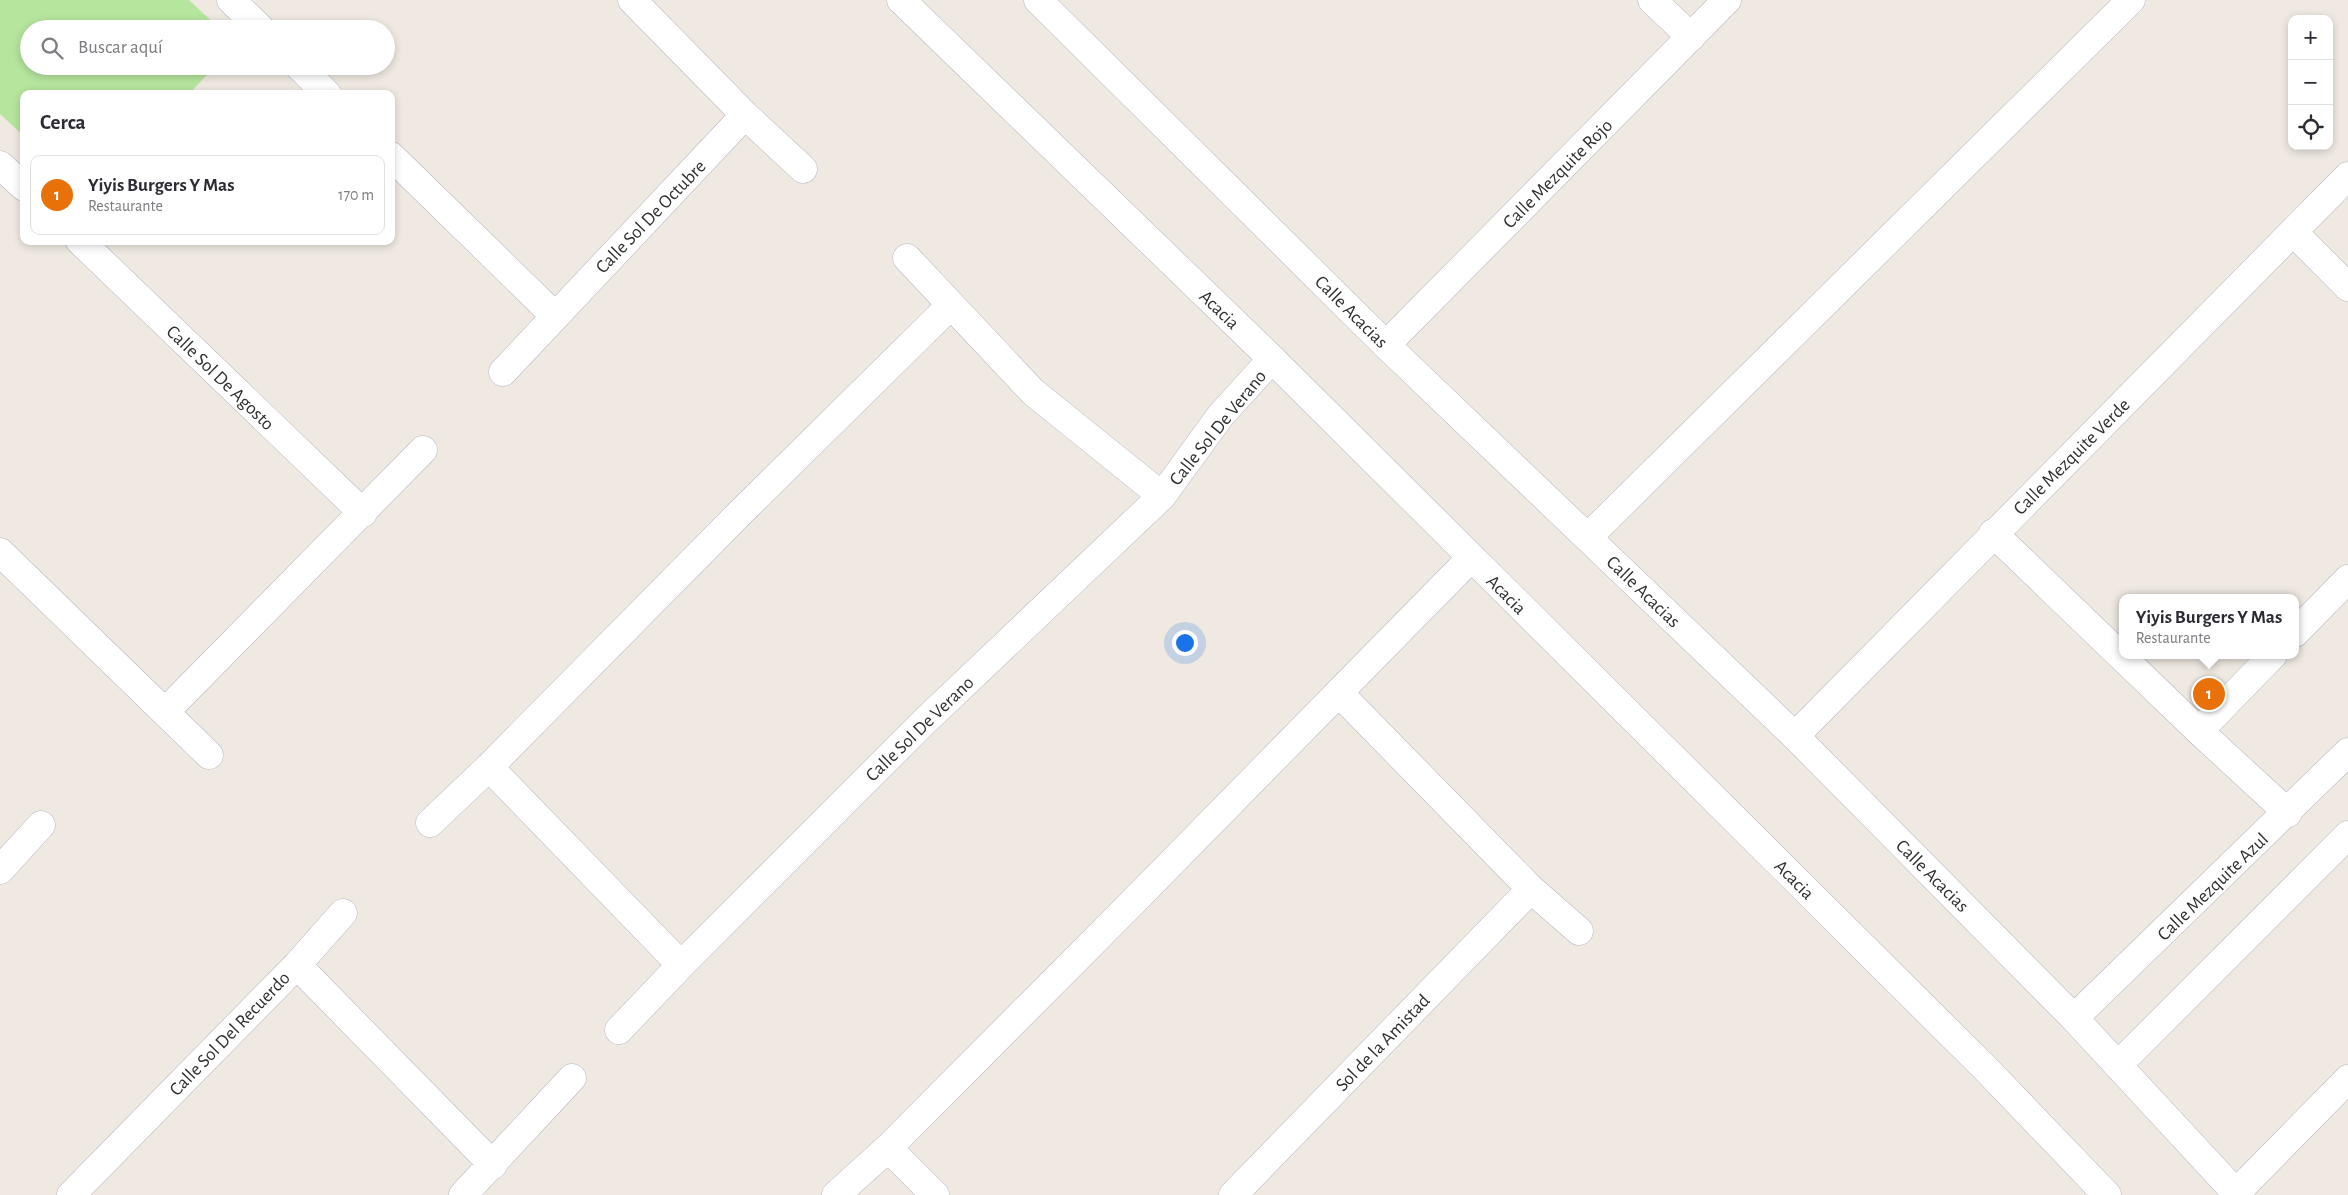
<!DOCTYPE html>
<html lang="es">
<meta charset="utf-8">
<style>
:root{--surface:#fff;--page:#f7f7f7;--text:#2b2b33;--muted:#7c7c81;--line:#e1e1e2;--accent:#4264fb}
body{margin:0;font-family:"Alegreya Sans",sans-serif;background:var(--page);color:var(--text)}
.controls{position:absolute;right:15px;top:15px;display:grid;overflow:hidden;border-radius:10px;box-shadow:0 2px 8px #0003}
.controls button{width:45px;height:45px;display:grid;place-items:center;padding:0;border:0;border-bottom:1px solid var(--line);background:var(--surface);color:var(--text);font:25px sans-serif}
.you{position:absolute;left:1184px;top:642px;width:18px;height:18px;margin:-12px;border:4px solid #fff;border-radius:50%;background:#1a73e8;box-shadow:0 0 0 8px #1a73e833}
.badge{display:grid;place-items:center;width:32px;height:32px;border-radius:50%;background:var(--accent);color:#fff;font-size:16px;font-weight:700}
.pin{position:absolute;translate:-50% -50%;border:2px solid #fff;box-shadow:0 1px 5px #0006}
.popup{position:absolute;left:2119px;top:594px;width:180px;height:65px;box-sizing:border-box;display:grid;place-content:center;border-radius:10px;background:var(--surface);filter:drop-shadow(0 1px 4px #0005);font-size:16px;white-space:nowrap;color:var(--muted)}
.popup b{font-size:19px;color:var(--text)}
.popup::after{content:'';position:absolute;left:50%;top:100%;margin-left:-10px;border:10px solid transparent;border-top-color:var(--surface)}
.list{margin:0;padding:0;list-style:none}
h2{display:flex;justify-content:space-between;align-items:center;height:65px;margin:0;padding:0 20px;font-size:21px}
h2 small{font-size:16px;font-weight:400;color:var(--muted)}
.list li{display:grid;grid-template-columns:32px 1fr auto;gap:15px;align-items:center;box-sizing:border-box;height:80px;margin:0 10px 10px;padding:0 10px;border:1px solid var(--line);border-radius:10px}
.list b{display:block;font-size:19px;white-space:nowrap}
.list p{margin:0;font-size:16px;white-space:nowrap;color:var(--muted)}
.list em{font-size:16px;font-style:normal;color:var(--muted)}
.icon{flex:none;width:28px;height:28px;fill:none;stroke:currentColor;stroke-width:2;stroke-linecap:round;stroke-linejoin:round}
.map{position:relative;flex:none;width:2348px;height:1195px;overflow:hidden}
.search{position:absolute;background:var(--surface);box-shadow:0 2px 8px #0003;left:20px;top:20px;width:375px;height:55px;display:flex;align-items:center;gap:12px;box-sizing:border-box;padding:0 18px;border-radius:28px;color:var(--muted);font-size:19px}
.panel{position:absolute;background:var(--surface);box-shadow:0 2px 8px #0003;left:20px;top:90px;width:375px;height:155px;border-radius:10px}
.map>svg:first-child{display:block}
.green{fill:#b6e59e}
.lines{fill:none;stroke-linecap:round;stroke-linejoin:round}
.street-casing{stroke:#b4b7c1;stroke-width:29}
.secondary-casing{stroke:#b4b7c1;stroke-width:29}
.street{stroke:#fff;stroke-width:28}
.secondary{stroke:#fff;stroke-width:28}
.labels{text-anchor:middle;stroke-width:4;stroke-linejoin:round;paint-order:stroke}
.street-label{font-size:19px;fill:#2e2e2e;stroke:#fff}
</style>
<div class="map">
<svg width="2348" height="1195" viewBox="0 0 2348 1195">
<rect width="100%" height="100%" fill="#efe9e1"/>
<path class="green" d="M0,0H189L220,29H29V66H215L189,94H24V136L0,114Z"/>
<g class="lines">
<defs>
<path id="street" d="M231,0L261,29
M632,0L745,115L803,169
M1652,0L1691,37
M299,66L327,94
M391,156L555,316
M0,165L24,187
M2294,233L2348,287
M80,241L363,513
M907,258L1033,392L1162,496
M1386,345L1727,0
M503,372L745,115
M1993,533L2199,731L2288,813
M1588,537L2131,0
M0,552L209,755
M2295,633L2348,579
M1339,693L1531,889L1579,931
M165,712L423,450
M2199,731L2273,655
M1795,736L2348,176
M489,767L681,965
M430,823L489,767L742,511L950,306
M0,870L41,825
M297,965L493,1165
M2074,1018L2348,752
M619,1030L681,965L925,721L1162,496L1221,415L1272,359
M2118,1065L2348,835
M888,1148L935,1195
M71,1195L297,965L343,913
M463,1195L572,1078
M836,1195L888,1148L1130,905L1471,558
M1233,1195L1531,889"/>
<path id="secondary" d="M901,0L1272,359L1987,1070L2107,1195
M1038,0L1386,345L1795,736L2074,1018L2238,1195
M2234,1195L2348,1079"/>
</defs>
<use href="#street" class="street-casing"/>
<use href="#secondary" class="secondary-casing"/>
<use href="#street" class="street"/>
<use href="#secondary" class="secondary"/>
</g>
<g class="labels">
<g class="street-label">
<text transform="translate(1557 173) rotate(-45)" y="7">Calle Mezquite Rojo</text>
<text transform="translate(650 216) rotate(-46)" y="7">Calle Sol De Octubre</text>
<text transform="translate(1220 309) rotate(44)" y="7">Acacia</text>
<text transform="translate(1352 311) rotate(45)" y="7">Calle Acacias</text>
<text transform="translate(221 377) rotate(44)" y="7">Calle Sol De Agosto</text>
<text transform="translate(1217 427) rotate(-51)" y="7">Calle Sol De Verano</text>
<text transform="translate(2071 456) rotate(-45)" y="7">Calle Mezquite Verde</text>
<text transform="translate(1644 591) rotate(44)" y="7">Calle Acacias</text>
<text transform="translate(1507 594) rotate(45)" y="7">Acacia</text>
<text transform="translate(919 728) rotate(-44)" y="7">Calle Sol De Verano</text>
<text transform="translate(1933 875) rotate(45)" y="7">Calle Acacias</text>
<text transform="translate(1795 879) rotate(45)" y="7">Acacia</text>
<text transform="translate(2212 886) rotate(-44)" y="7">Calle Mezquite Azul</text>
<text transform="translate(229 1033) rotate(-46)" y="7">Calle Sol Del Recuerdo</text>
<text transform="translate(1382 1042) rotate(-46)" y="7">Sol de la Amistad</text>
</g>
</g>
</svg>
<div class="controls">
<button>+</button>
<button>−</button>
<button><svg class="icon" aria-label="locate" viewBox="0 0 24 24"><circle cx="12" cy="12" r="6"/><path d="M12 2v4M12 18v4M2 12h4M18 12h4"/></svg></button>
</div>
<div class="you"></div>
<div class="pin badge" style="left:2209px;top:694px;background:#e8710a">1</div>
<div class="popup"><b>Yiyis Burgers Y Mas</b>Restaurante</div>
<div class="search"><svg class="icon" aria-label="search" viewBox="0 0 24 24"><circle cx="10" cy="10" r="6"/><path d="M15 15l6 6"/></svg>Buscar aquí</div>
<section class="panel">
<h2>Cerca<small></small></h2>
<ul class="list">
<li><span class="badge" style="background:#e8710a">1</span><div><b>Yiyis Burgers Y Mas</b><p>Restaurante</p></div><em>170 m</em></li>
</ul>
</section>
</div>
